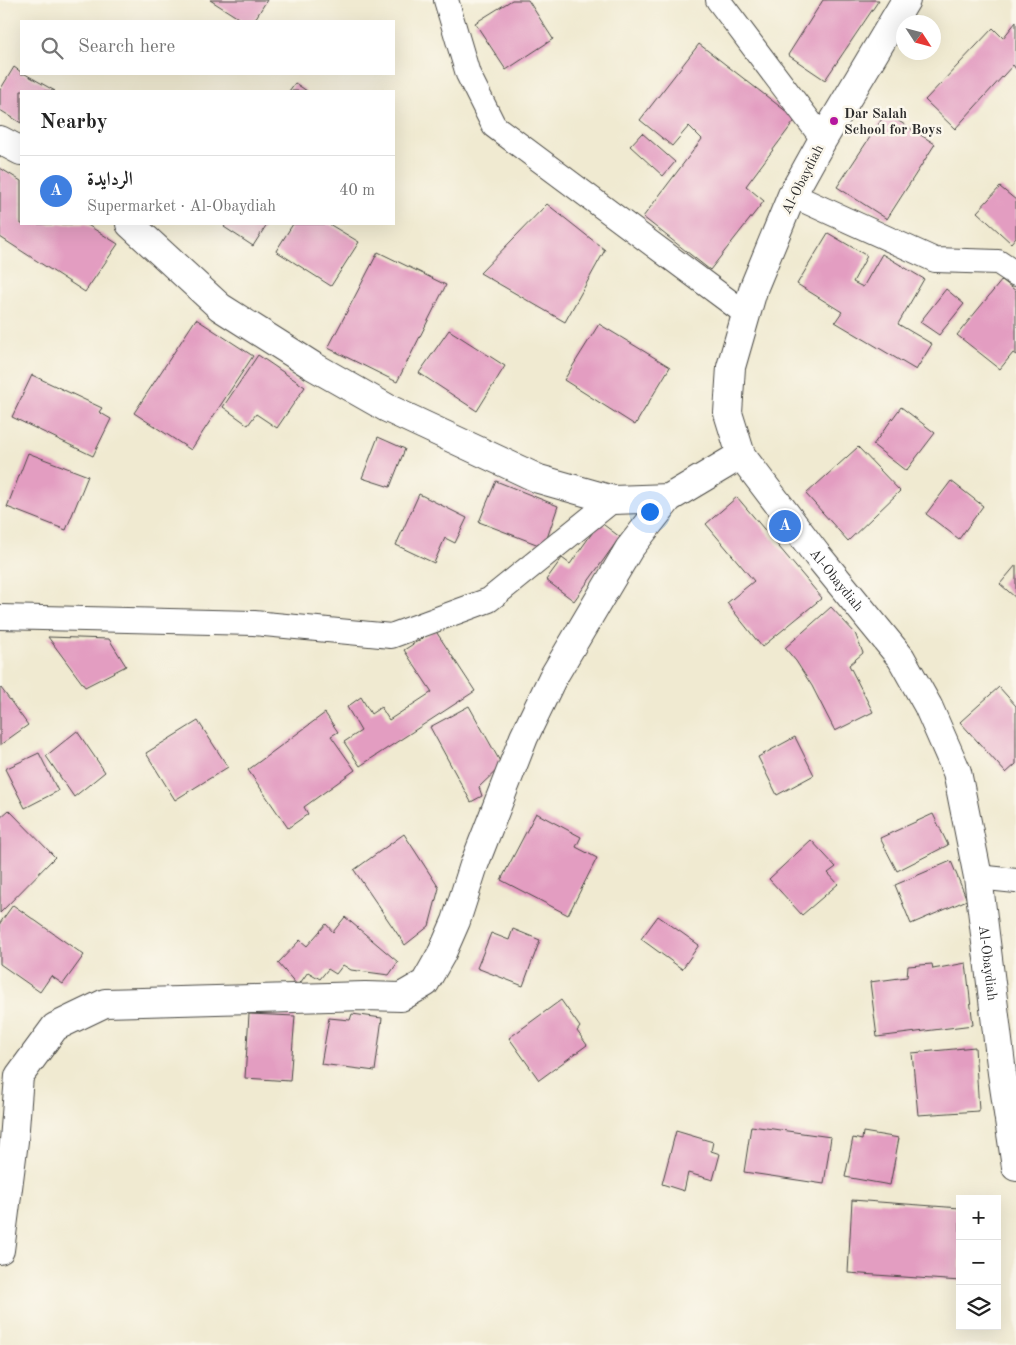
<!DOCTYPE html>
<meta charset="utf-8">
<style>
:root{--surface:#fff;--page:#f2f2f2;--text:#222;--muted:#767676;--line:#e0e0e0;--accent:#b5179e}
body{margin:0;font-family:"Old Standard TT",Amiri,serif;background:var(--page);color:var(--text)}
.controls{position:absolute;right:15px;bottom:15px;display:grid;overflow:hidden;border-radius:0px;box-shadow:0 5px 20px #0002}
.controls button{width:45px;height:45px;display:grid;place-items:center;padding:0;border:0;border-bottom:1px solid var(--line);background:var(--surface);color:var(--text);font:25px sans-serif}
.compass{position:absolute;left:896px;top:15px;width:45px;height:45px;border-radius:50%;background:var(--surface);box-shadow:0 5px 20px #0002;rotate:126deg}
.you{position:absolute;left:649px;top:511px;width:18px;height:18px;margin:-12px;border:4px solid #fff;border-radius:50%;background:#1a73e8;box-shadow:0 0 0 8px #1a73e833}
.badge{display:grid;place-items:center;width:32px;height:32px;border-radius:50%;background:var(--accent);color:#fff;font-size:16px;font-weight:700}
.pin{position:absolute;translate:-50% -50%;border:2px solid #fff;box-shadow:0 1px 5px #0006}
.list{margin:0;padding:0;list-style:none}
h2{display:flex;justify-content:space-between;align-items:center;height:65px;margin:0;padding:0 20px;font-size:21px}
h2 small{font-size:16px;font-weight:400;color:var(--muted)}
.list li{display:grid;grid-template-columns:32px 1fr auto;gap:15px;align-items:center;box-sizing:border-box;height:70px;padding:0 20px;border-top:1px solid var(--line)}
.list b{display:block;font-size:19px;white-space:nowrap}
.list p{margin:0;font-size:16px;white-space:nowrap;color:var(--muted)}
.list em{font-size:16px;font-style:normal;color:var(--muted)}
.icon{flex:none;width:28px;height:28px;fill:none;stroke:currentColor;stroke-width:2;stroke-linecap:round;stroke-linejoin:round}
.map{position:relative;flex:none;width:1016px;height:1345px;overflow:hidden}
.search{position:absolute;background:var(--surface);box-shadow:0 5px 20px #0002;left:20px;top:20px;width:375px;height:55px;display:flex;align-items:center;gap:12px;box-sizing:border-box;padding:0 18px;border-radius:0px;color:var(--muted);font-size:19px}
.panel{position:absolute;background:var(--surface);box-shadow:0 5px 20px #0002;left:20px;top:90px;width:375px;height:135px;border-radius:0px}
.map>svg:first-child{display:block}
.building{fill:#e39dc1}
.lines{fill:none;stroke-linecap:round;stroke-linejoin:round}
.minor-casing{stroke:#494844;stroke-width:26}
.tertiary-casing{stroke:#494844;stroke-width:30}
.secondary-casing{stroke:#494844;stroke-width:30}
.minor{stroke:#fff;stroke-width:24}
.tertiary{stroke:#fff;stroke-width:28}
.secondary{stroke:#fff;stroke-width:28}
.poi-dot{fill:#b5179e;stroke:#fbf7ec;stroke-width:2}
.labels{text-anchor:middle;stroke-width:5;stroke-linejoin:round;paint-order:stroke}
.poi-label{font-size:14px;font-weight:bold;fill:#2b2b2b;stroke:#fbf7ec;text-anchor:start}
.street-label{font-size:14px;fill:#2b2b2b;stroke:#fbf7ec}
</style>
<div class="map">
<svg width="1016" height="1345" viewBox="0 0 1016 1345">
<rect width="100%" height="100%" fill="#fbf7ec"/>
<filter id="ink" filterUnits="userSpaceOnUse"><feTurbulence type="fractalNoise" baseFrequency=".02" numOctaves="2"/><feDisplacementMap in="SourceGraphic" scale="10" xChannelSelector="R" yChannelSelector="G"/><feConvolveMatrix kernelMatrix="1 2 1 2 8 2 1 2 1" color-interpolation-filters="sRGB"/></filter>
<filter id="wash" filterUnits="userSpaceOnUse"><feTurbulence type="fractalNoise" baseFrequency=".0096" numOctaves="4" result="noise"/><feDisplacementMap in="SourceGraphic" scale="20" xChannelSelector="R" yChannelSelector="G"/><feGaussianBlur stdDeviation="1.12" result="paint"/><feColorMatrix in="noise" values="0 0 0 0 0 0 0 0 0 0 0 0 0 0 0 0 0 1.4 0 .05"/><feComposite in="paint" operator="in"/></filter>
<g filter="url(#wash)">
<rect width="100%" height="100%" fill="#f0ead1"/>
<g id="blocks">
<path class="building" d="M210,0H267L254,21H243Z
M512,0H528L553,39L506,70L475,23Z
M823,0H879L825,80L788,55Z
M1016,22V69L1013,65L955,129L925,100L993,28L1003,38Z
M699,44L796,119L746,186L764,201L710,270L643,217L702,139L689,126L672,146L640,120Z
M14,67L21,72V74H25L55,91H21V123L0,110V90Z
M295,83L307,91H289Z
M886,113L935,144L887,219L837,187Z
M642,133L675,162L663,176L630,146Z
M0,168L21,181V224H86L118,244L85,292L0,237Z
M1000,187L1016,200V237L1011,243L977,212Z
M547,204L605,250L565,322L480,273Z
M226,224H267L253,246L224,227Z
M293,224H329L359,242L331,286L276,251Z
M828,233L867,256L853,282L863,287L882,254L924,279L898,324L932,344L916,370L835,322L842,312L797,284Z
M378,252L446,285L397,382L328,348Z
M1002,280L1016,291V355L1013,353L1000,369L957,335Z
M946,289L964,304L939,335L920,322Z
M196,319L253,356L191,450L134,413Z
M599,324L670,367L635,425L564,380Z
M449,330L505,366L477,411L419,373Z
M258,355L305,387L277,428L256,414L248,425L223,407Z
M32,375L102,408L99,412L111,419L93,456L12,417Z
M901,407L935,433L906,471L873,445Z
M378,437L405,449L390,487L362,478Z
M858,447L900,491L848,541L806,494Z
M28,453L88,476L66,530L7,507Z
M496,481L558,506L544,547L479,522Z
M951,481L983,506L959,539L926,514Z
M419,494L467,518L455,543L445,538L434,563L396,545Z
M737,497L822,598L762,647L727,603L754,581L706,524Z
M600,522L620,537L574,601L546,580L562,558L570,564Z
M1016,565V598L1000,584Z
M831,607L855,633L863,653L849,665L873,712L835,731L812,686L796,661L785,648Z
M435,630L475,691L360,766L344,742L361,731L347,707L361,697L371,714L381,707L389,720L432,692L404,650Z
M48,637L109,639L126,666L85,687Z
M999,687L1016,706V764L1006,773L960,722Z
M1,688L28,725L0,745V689Z
M469,706L502,765L479,787L482,796L471,802L430,727Z
M325,713L338,732L331,736L355,770L304,807L308,814L288,828L248,770Z
M198,721L228,767L175,800L146,753Z
M77,731L105,772L74,797L46,756Z
M795,737L814,775L777,795L758,757Z
M39,753L58,791L25,808L5,769Z
M9,810L55,857L0,913V818Z
M536,813L581,837L576,847L597,858L568,915L501,880Z
M933,814L948,845L897,871L880,838Z
M404,834L439,888L429,926L405,945L354,870Z
M811,840L836,867L828,873L838,884L802,915L769,879Z
M951,861L967,900L911,924L895,885Z
M13,905L84,955L63,984L51,976L40,992L0,964V923Z
M658,916L699,945L682,969L641,939Z
M345,917L398,962L389,975L351,970L343,965L336,974L328,969L320,979L308,972L298,986L278,963L300,940L307,946L326,924L333,932Z
M513,929L540,940L523,986L477,968L491,933L509,940Z
M966,963L973,1025L877,1037L870,982L907,977L908,966L932,964L933,969Z
M561,1000L580,1027L577,1031L587,1045L539,1080L509,1038Z
M249,1014L295,1016L290,1081L245,1078Z
M352,1014L382,1018L375,1071L321,1064L329,1018L350,1020Z
M975,1047L979,1111L918,1115L912,1053Z
M751,1126L831,1137L824,1184L744,1172Z
M676,1131L713,1142L711,1151L720,1154L713,1180L688,1173L684,1191L662,1184Z
M863,1132L899,1138L890,1185L845,1177L853,1138L862,1140Z
M852,1200L960,1208V1281L848,1273Z"/>
</g>
</g>
<g filter="url(#ink)">
<use href="#blocks" fill-opacity="0" stroke="#494844" stroke-width="1"/>
<g class="lines">
<defs>
<path id="minor" d="M446,0L468,74L494,126L746,314
M718,0L823,139
M792,195L935,260L998,262L1016,274
M0,617L254,623L391,636L489,600L613,500
M978,877L1016,881"/>
<path id="tertiary" d="M0,140L21,151
M130,224L220,307L313,366L387,408L539,479L613,500L669,498L741,455
M0,1250L14,1141L19,1076L55,1027L105,1003L365,996L401,997L425,983L442,953L456,921L474,865L524,737L552,679L629,549L669,498"/>
<g id="secondary">
<path id="s1" d="M906,0L823,139L792,195L754,287L731,367L728,413L741,455L817,555L901,658L928,706L957,772L978,877L1002,1073L1016,1167"/>
</g>
</defs>
<use href="#minor" class="minor-casing"/>
<use href="#tertiary" class="tertiary-casing"/>
<use href="#secondary" class="secondary-casing"/>
<use href="#minor" class="minor"/>
<use href="#tertiary" class="tertiary"/>
<use href="#secondary" class="secondary"/>
</g>
</g>
<circle class="poi-dot" cx="834" cy="121" r="5"/>
<g class="labels">
<g class="poi-label">
<text x="844" y="118">Dar Salah<tspan x="844" dy="16">School for Boys</tspan></text>
</g>
<g class="street-label">
<text transform="translate(802 179) rotate(-63)" y="5">Al-Obaydiah</text>
<text dy="5" stroke="none"><textPath href="#s1" startOffset="656">Al-Obaydiah</textPath></text>
<text dy="5" stroke="none"><textPath href="#s1" startOffset="1078">Al-Obaydiah</textPath></text>
</g>
</g>
</svg>
<div class="controls">
<button>+</button>
<button>−</button>
<button><svg class="icon" aria-label="layers" viewBox="0 0 24 24"><path d="M12 4l9 5-9 5-9-5zM3 14l9 5 9-5"/></svg></button>
</div>
<svg class="compass" viewBox="-18 -18 36 36"><path d="M0-13l5 13h-10z" fill="#e53935"/><path d="M0 13l5-13h-10z" fill="#767676"/></svg>
<div class="you"></div>
<div class="pin badge" style="left:785px;top:526px;background:#3f7fe0">A</div>
<div class="search"><svg class="icon" aria-label="search" viewBox="0 0 24 24"><circle cx="10" cy="10" r="6"/><path d="M15 15l6 6"/></svg>Search here</div>
<section class="panel">
<h2>Nearby<small></small></h2>
<ul class="list">
<li><span class="badge" style="background:#3f7fe0">A</span><div><b>الردايدة</b><p>Supermarket · Al-Obaydiah</p></div><em>40 m</em></li>
</ul>
</section>
</div>
